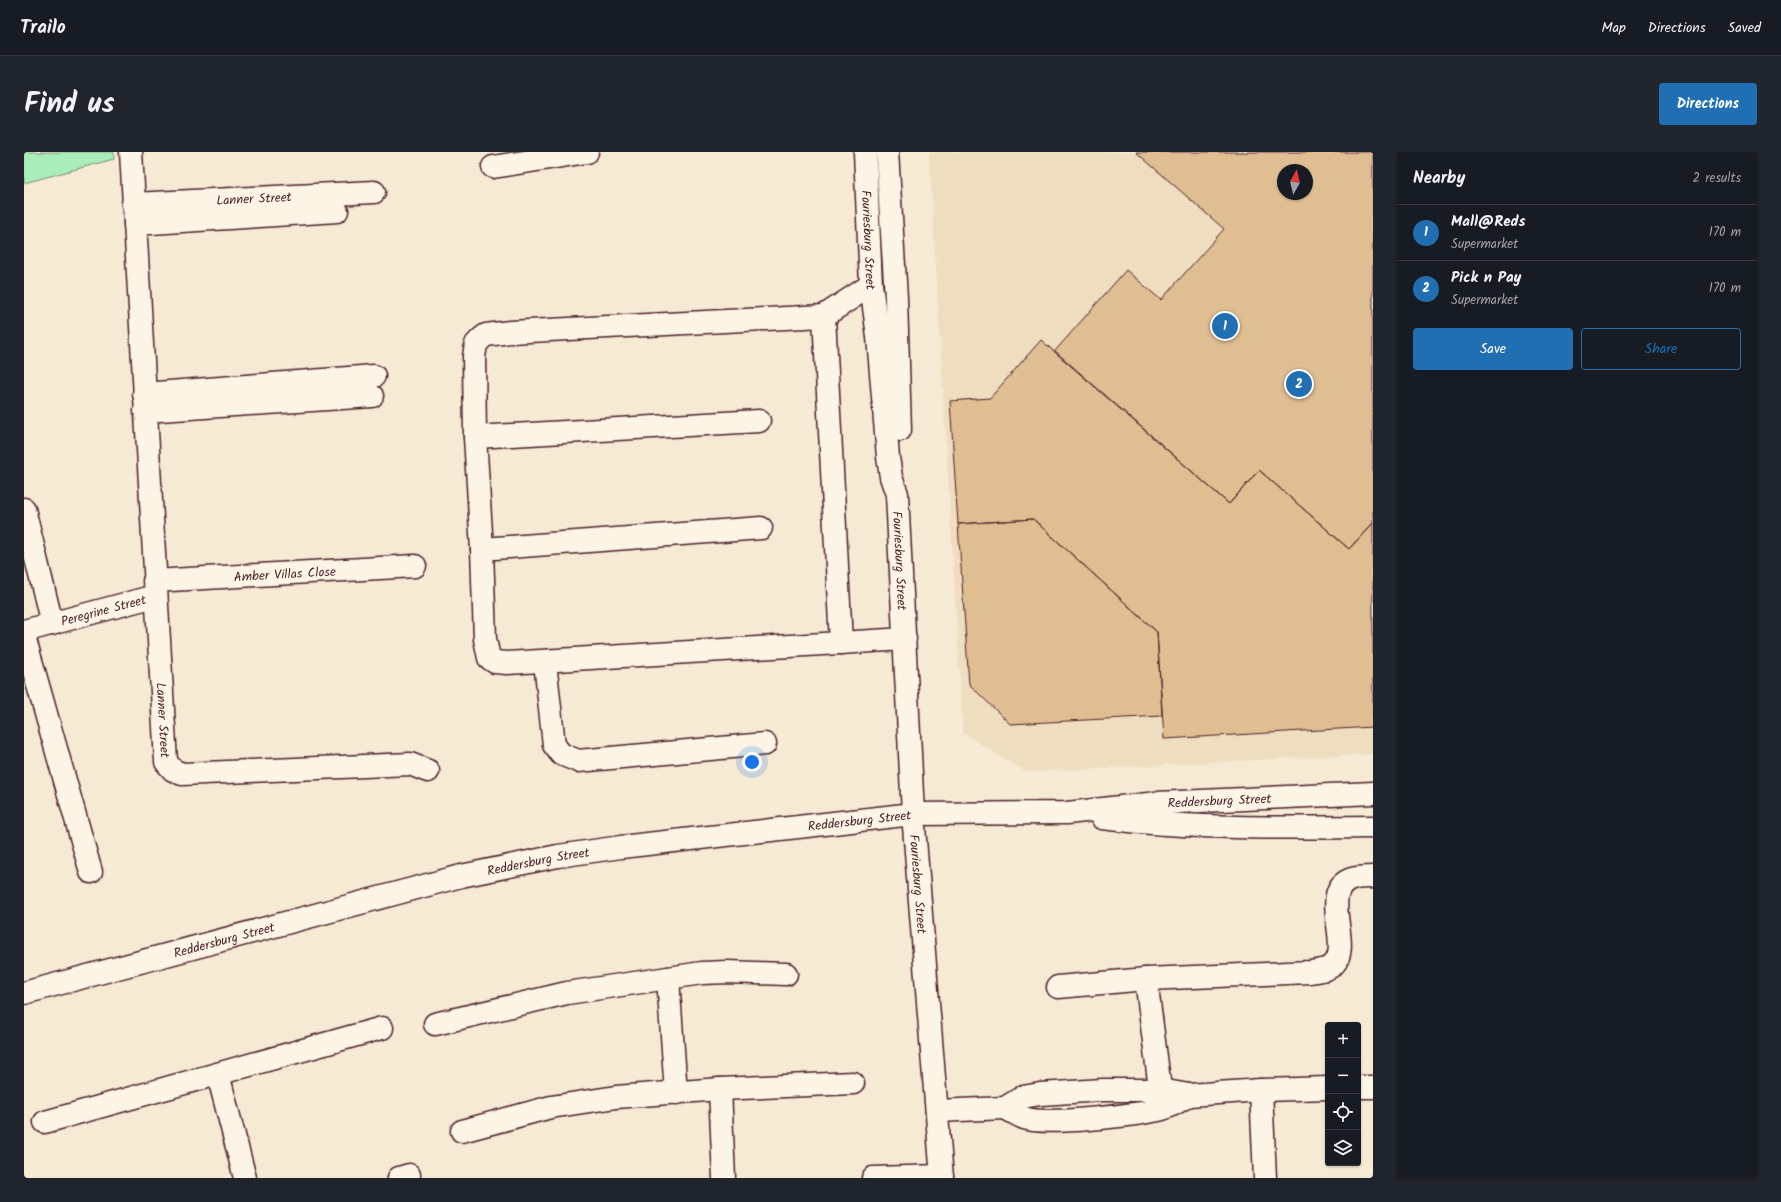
<!DOCTYPE html>
<meta charset="utf-8">
<style>
:root{--surface:#171b24;--page:#20242c;--text:#f1f3f6;--muted:#9ea1a6;--line:#363941;--accent:#1f6fb2}
body{margin:0;font-family:Kalam,sans-serif;background:var(--page);color:var(--text)}
.controls{position:absolute;right:12px;bottom:12px;display:grid;overflow:hidden;border-radius:4px;box-shadow:0 1px 3px #0004}
.controls button{width:36px;height:36px;display:grid;place-items:center;padding:0;border:0;border-bottom:1px solid var(--line);background:var(--surface);color:var(--text);font:20px sans-serif}
.compass{position:absolute;left:1253px;top:12px;width:36px;height:36px;border-radius:50%;background:var(--surface);box-shadow:0 1px 3px #0004;rotate:8deg}
.you{position:absolute;left:728px;top:610px;width:14px;height:14px;margin:-10px;border:3px solid #fff;border-radius:50%;background:#1a73e8;box-shadow:0 0 0 6px #1a73e833}
.badge{display:grid;place-items:center;width:26px;height:26px;border-radius:50%;background:var(--accent);color:#fff;font-size:13px;font-weight:700}
.pin{position:absolute;translate:-50% -50%;border:2px solid #fff;box-shadow:0 1px 4px #0006}
.list{margin:0;padding:0;list-style:none}
h2{display:flex;justify-content:space-between;align-items:center;height:52px;margin:0;padding:0 16px;font-size:17px}
h2 small{font-size:13px;font-weight:400;color:var(--muted)}
.list li{display:grid;grid-template-columns:26px 1fr auto;gap:12px;align-items:center;box-sizing:border-box;height:56px;padding:0 16px;border-top:1px solid var(--line)}
.list b{display:block;font-size:15px;white-space:nowrap}
.list p{margin:0;font-size:13px;white-space:nowrap;color:var(--muted)}
.list em{font-size:13px;font-style:normal;color:var(--muted)}
.actions{display:flex;gap:8px;padding:12px 16px}
.actions a{flex:1;padding:9px 0;border:1px solid var(--accent);border-radius:4px;text-align:center;font-size:14px;color:var(--accent)}
.actions .main{background:var(--accent);color:#fff}
.icon{flex:none;width:22px;height:22px;fill:none;stroke:currentColor;stroke-width:2;stroke-linecap:round;stroke-linejoin:round}
.map{position:relative;flex:none;width:1349px;height:1026px;overflow:hidden;border-radius:4px}
header{display:flex;align-items:center;gap:24px;box-sizing:border-box;height:56px;padding:0 20px;background:var(--surface);border-bottom:1px solid var(--line)}
header strong{font-size:19px}
nav{display:flex;gap:22px;margin-inline-start:auto;font-size:14px}
.intro{display:flex;align-items:center;justify-content:space-between;box-sizing:border-box;height:96px;padding:0 24px}
h1{margin:0;font-size:28px}
.button{padding:10px 18px;border-radius:4px;background:var(--accent);color:#fff;font-size:14px;font-weight:700}
main{display:flex;gap:24px;padding:0 24px}
aside{flex:1;background:var(--surface);border-radius:4px;box-shadow:0 1px 3px #0004}
.map>svg:first-child{display:block}
.built{fill:#efddc0;fill-rule:evenodd}
.green{fill:#a9eeba;stroke:#7a8672}
.building{fill:#dfbf92;stroke:#4a1f2b;fill-rule:evenodd}
.lines{fill:none;stroke-linecap:round;stroke-linejoin:round}
.minor-casing{stroke:#4a1f2b;stroke-width:25}
.minor{stroke:#fcf5e5;stroke-width:22}
.labels{text-anchor:middle;stroke-width:3.5;stroke-linejoin:round;paint-order:stroke}
.street-label{font-size:13px;fill:#4a1f2b;stroke:#fcf5e5}
</style>
<header>
<strong>Trailo</strong>
<nav><a>Map</a><a>Directions</a><a>Saved</a></nav>
</header>
<div class="intro"><h1>Find us</h1><a class="button">Directions</a></div>
<main>
<div class="map">
<svg width="1349" height="1026" viewBox="0 0 1349 1026">
<rect width="100%" height="100%" fill="#f6ead4"/>
<filter id="ink" filterUnits="userSpaceOnUse"><feTurbulence type="fractalNoise" baseFrequency=".025" numOctaves="2"/><feDisplacementMap in="SourceGraphic" scale="8" xChannelSelector="R" yChannelSelector="G"/><feConvolveMatrix kernelMatrix="1 2 1 2 8 2 1 2 1" color-interpolation-filters="sRGB"/></filter>
<g filter="url(#ink)">
<path class="built" d="M905,0H1349V602L1002,620L939,581ZM1259,18H1283V42H1259Z"/>
<path class="green" d="M0,0H90V7L0,31Z"/>
<path class="building" d="M1112,0H1349V371L1325,397L1235,318L1205,352L1031,199L1102,118L1137,148L1200,77ZM1259,18H1283V42H1259Z
M1017,188L1205,352L1235,318L1325,397L1349,371V575L1140,587L1133,480L1009,367L934,372L926,249L966,246Z
M1009,367L1133,480L1138,564L986,572L945,532L934,372Z"/>
<g class="lines">
<defs>
<g id="minor">
<path id="s1" d="M107,0L142,610L149,618L158,622L386,612L404,619"/>
<path id="s2" d="M841,0L847,133L854,185L864,305L867,325L873,342L889,662L918,1026"/>
<path d="M863,0L872,146L876,278"/>
<path d="M469,15L563,0"/>
<path id="s3" d="M109,52L350,40"/>
<path d="M111,72L313,59"/>
<path d="M847,133L800,164L486,180L462,183L458,186L452,192L450,205L451,285L458,397L461,487L465,506L471,510L483,511L881,487"/>
<path d="M800,164L817,491"/>
<path d="M120,242L350,224"/>
<path d="M121,259L348,244"/>
<path d="M451,285L735,269"/>
<path d="M0,357L28,472"/>
<path d="M458,397L737,376"/>
<path id="s4" d="M130,429L391,414"/>
<path id="s5" d="M0,479L131,444"/>
<path d="M0,484L67,720"/>
<path d="M521,510L530,593L537,602L554,609L741,592"/>
<path d="M1078,666C1168,677 1258,676 1349,675"/>
<path d="M644,826L652,941"/>
<path d="M1122,827L1138,952"/>
<path d="M1034,835L1122,827L1286,820C1293,819 1304,818 1309,813C1330,794 1293,738 1328,727C1334,725 1342,725 1349,725"/>
<path id="s6" d="M0,841L437,724L534,704L597,695L889,662L1043,661L1133,651L1349,641"/>
<path d="M411,872L543,841L678,821L703,820L762,822"/>
<path d="M194,922L221,1026"/>
<path d="M1334,935H1349"/>
<path d="M696,937L700,1026"/>
<path d="M1237,938L1241,1026"/>
<path d="M981,956C987,959 993,963 1000,966C1021,974 1113,963 1138,957C1147,955 1157,948 1165,943"/>
<path d="M913,959L981,956L999,945L1016,942L1079,938H1136L1165,943L1237,938L1304,936"/>
<path d="M21,970L358,876"/>
<path d="M438,979L527,955L592,945L696,937L829,931"/>
<path d="M375,1026L385,1023"/>
<path d="M849,1026L918,1024"/>
</g>
</defs>
<use href="#minor" class="minor-casing"/>
<use href="#minor" class="minor"/>
</g>
</g>
<g class="labels">
<g class="street-label">
<text dy="5" stroke="none"><textPath href="#s3" startOffset="121">Lanner Street</textPath></text>
<text dy="5" stroke="none"><textPath href="#s2" startOffset="88">Fouriesburg Street</textPath></text>
<text dy="5" stroke="none"><textPath href="#s2" startOffset="411">Fouriesburg Street</textPath></text>
<text dy="5" stroke="none"><textPath href="#s4" startOffset="131">Amber Villas Close</textPath></text>
<text dy="5" stroke="none"><textPath href="#s5" startOffset="82">Peregrine Street</textPath></text>
<text dy="5" stroke="none"><textPath href="#s1" startOffset="569">Lanner Street</textPath></text>
<text dy="5" stroke="none"><textPath href="#s6" startOffset="1216">Reddersburg Street</textPath></text>
<text dy="5" stroke="none"><textPath href="#s6" startOffset="855">Reddersburg Street</textPath></text>
<text dy="5" stroke="none"><textPath href="#s6" startOffset="531">Reddersburg Street</textPath></text>
<text dy="5" stroke="none"><textPath href="#s2" startOffset="735">Fouriesburg Street</textPath></text>
<text dy="5" stroke="none"><textPath href="#s6" startOffset="207">Reddersburg Street</textPath></text>
</g>
</g>
</svg>
<div class="controls">
<button>+</button>
<button>−</button>
<button><svg class="icon" aria-label="locate" viewBox="0 0 24 24"><circle cx="12" cy="12" r="6"/><path d="M12 2v4M12 18v4M2 12h4M18 12h4"/></svg></button>
<button><svg class="icon" aria-label="layers" viewBox="0 0 24 24"><path d="M12 4l9 5-9 5-9-5zM3 14l9 5 9-5"/></svg></button>
</div>
<svg class="compass" viewBox="-18 -18 36 36"><path d="M0-13l5 13h-10z" fill="#e53935"/><path d="M0 13l5-13h-10z" fill="#9ea1a6"/></svg>
<div class="you"></div>
<div class="pin badge" style="left:1201px;top:174px">1</div>
<div class="pin badge" style="left:1275px;top:232px">2</div>
</div>
<aside>
<h2>Nearby<small>2 results</small></h2>
<ul class="list">
<li><span class="badge">1</span><div><b>Mall@Reds</b><p>Supermarket</p></div><em>170 m</em></li>
<li><span class="badge">2</span><div><b>Pick n Pay</b><p>Supermarket</p></div><em>170 m</em></li>
</ul>
<div class="actions"><a class="main">Save</a><a>Share</a></div>
</aside>
</main>
